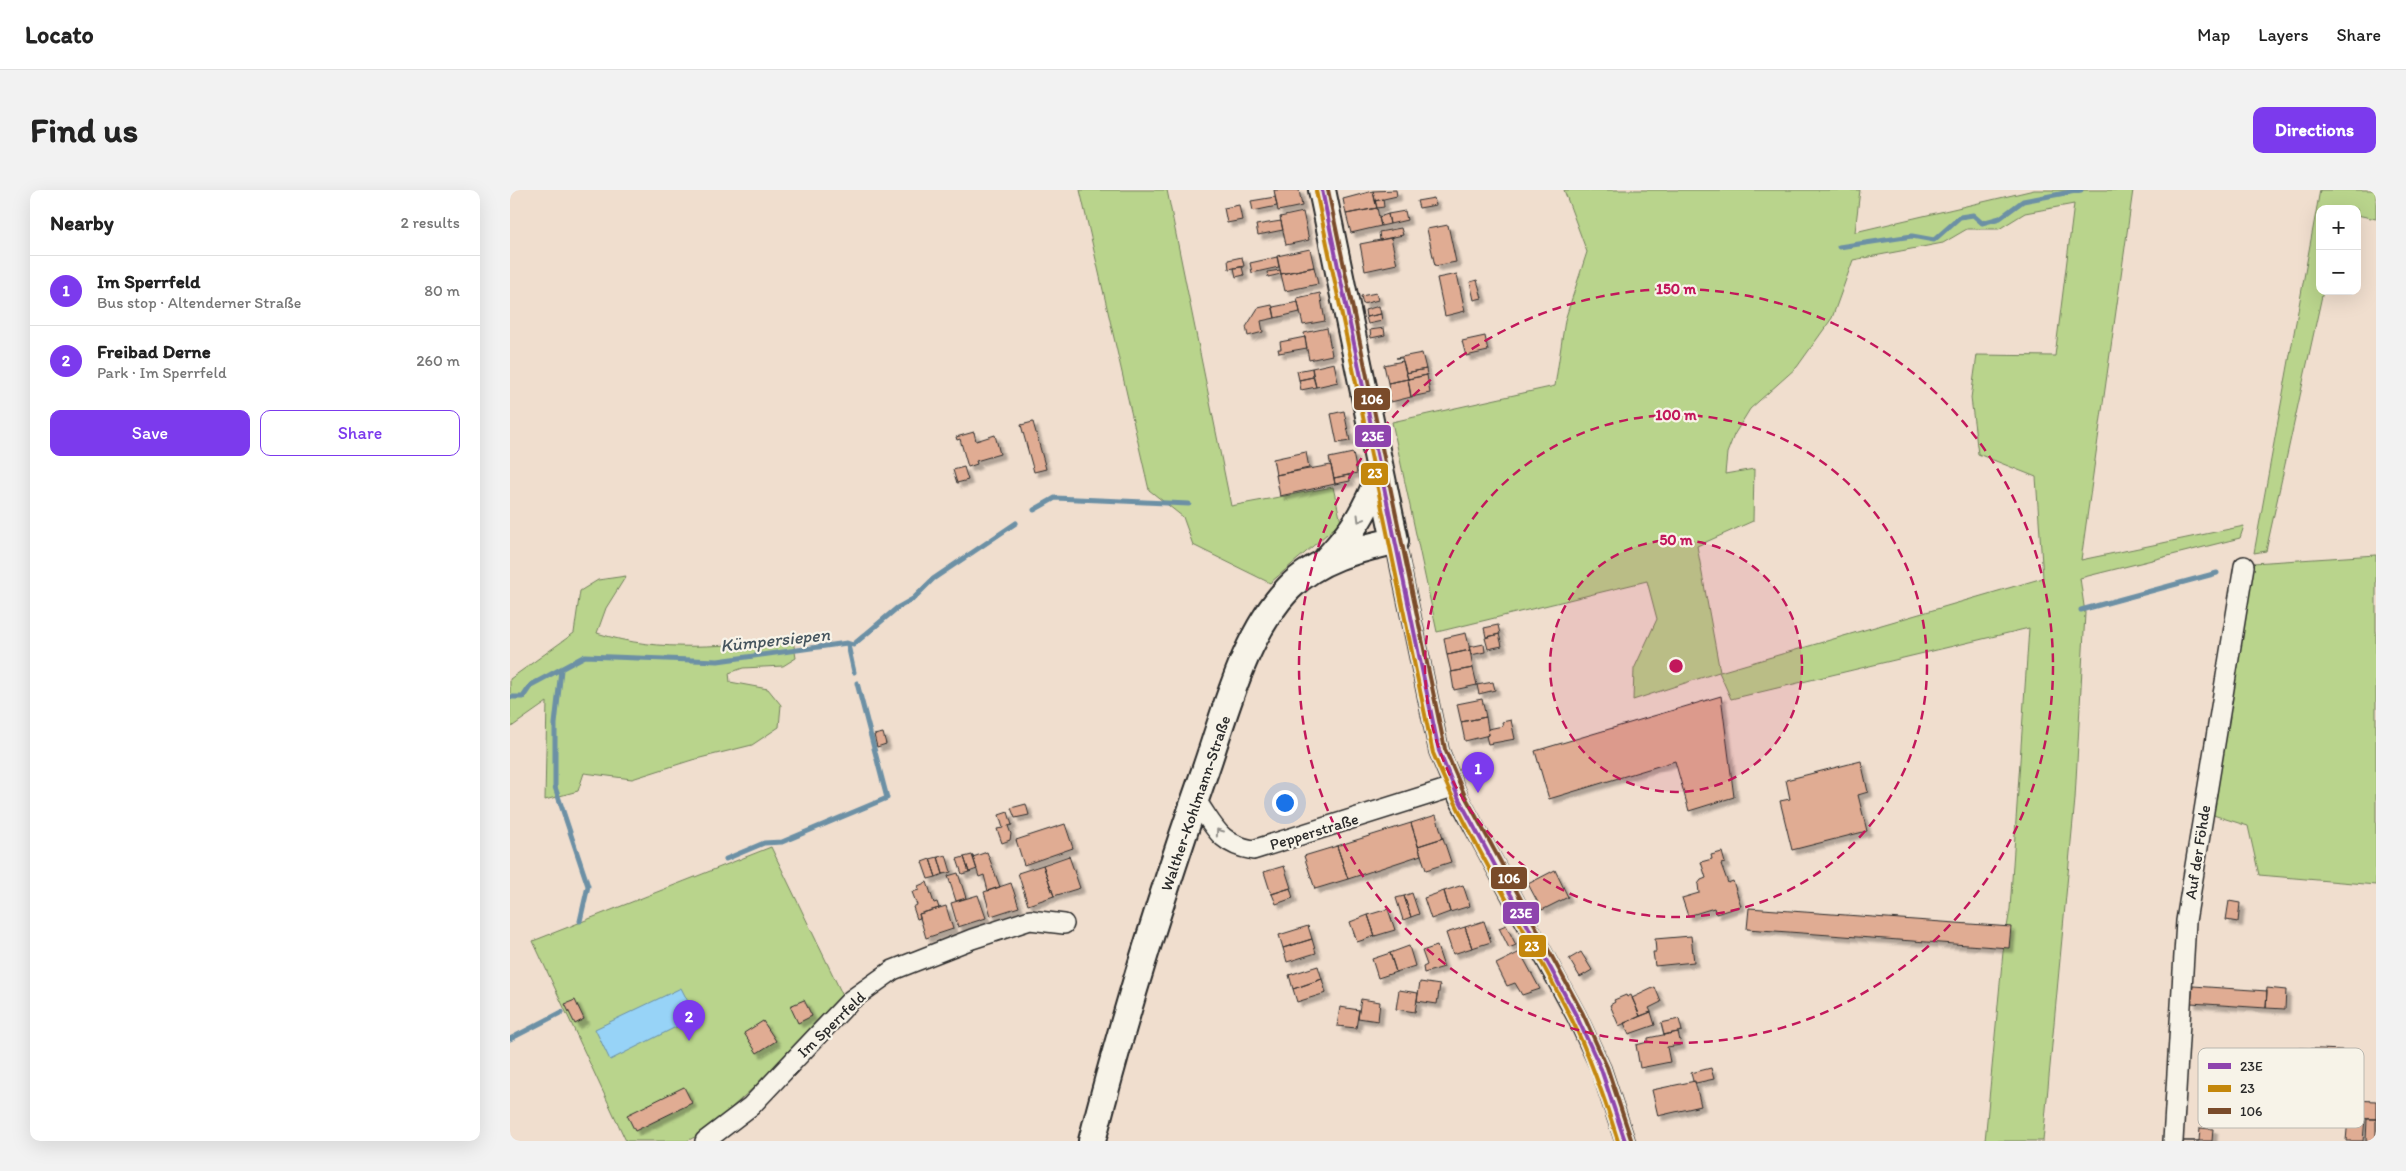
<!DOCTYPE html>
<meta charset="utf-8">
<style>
:root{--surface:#fff;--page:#f2f2f2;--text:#222;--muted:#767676;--line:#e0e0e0;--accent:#7c3aed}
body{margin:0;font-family:Itim,sans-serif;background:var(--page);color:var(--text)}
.controls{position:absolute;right:15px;top:15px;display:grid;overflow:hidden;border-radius:10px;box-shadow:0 5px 20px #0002}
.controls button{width:45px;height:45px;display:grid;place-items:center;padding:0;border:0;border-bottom:1px solid var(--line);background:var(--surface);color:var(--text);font:25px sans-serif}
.you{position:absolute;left:774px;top:612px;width:18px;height:18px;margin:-12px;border:4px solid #fff;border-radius:50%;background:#1a73e8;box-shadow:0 0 0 8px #1a73e833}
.badge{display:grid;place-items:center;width:32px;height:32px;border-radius:50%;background:var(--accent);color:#fff;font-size:16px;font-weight:700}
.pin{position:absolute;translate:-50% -41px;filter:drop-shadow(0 1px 2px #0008)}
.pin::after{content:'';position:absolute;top:26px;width:18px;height:15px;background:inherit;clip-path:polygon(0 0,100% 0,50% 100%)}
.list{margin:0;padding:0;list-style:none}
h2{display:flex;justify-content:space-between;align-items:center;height:65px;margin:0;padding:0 20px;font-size:21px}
h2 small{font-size:16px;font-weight:400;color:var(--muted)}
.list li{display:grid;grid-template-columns:32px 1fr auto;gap:15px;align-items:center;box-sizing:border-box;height:70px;padding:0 20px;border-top:1px solid var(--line)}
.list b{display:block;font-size:19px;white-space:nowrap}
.list p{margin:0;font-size:16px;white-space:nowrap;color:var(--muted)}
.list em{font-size:16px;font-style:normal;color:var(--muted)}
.actions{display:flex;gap:10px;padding:15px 20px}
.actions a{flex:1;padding:11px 0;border:1px solid var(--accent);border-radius:10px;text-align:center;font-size:18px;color:var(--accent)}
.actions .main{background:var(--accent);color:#fff}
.map{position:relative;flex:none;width:1866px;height:951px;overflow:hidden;border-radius:10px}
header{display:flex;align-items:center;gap:30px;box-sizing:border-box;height:70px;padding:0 25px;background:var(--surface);border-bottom:1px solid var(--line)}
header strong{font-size:24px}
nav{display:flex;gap:28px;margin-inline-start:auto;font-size:18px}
.intro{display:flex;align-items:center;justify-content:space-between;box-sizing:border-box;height:120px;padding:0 30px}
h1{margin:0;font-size:35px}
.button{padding:12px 22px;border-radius:10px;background:var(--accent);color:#fff;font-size:18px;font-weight:700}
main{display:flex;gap:30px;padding:0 30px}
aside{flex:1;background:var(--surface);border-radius:10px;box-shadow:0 5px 20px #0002}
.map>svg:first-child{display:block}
.green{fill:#b9d48c;stroke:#72805c;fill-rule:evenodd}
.water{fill:#97d3f7;stroke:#6c90a5}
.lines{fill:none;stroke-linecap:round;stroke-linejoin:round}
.stream{stroke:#6c90a5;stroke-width:5}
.building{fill:#e0ac93;stroke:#2b2b2b;filter:url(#shadow)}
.street-casing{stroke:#2b2b2b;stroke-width:22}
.secondary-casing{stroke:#2b2b2b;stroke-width:30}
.street{stroke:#f7f3e8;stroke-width:19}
.secondary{stroke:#f7f3e8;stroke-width:26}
.bus-1-casing{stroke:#f7f3e8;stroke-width:8}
.bus-2-casing{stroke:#f7f3e8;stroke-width:8}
.bus-3-casing{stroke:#f7f3e8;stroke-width:8}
.bus-1{stroke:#8e44ad;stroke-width:4}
.bus-2{stroke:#c4870b;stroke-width:4}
.bus-3{stroke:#7a4b2a;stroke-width:4}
.oneway{stroke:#918f8a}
.ring{fill:none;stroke:#c2185b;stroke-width:2.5;stroke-dasharray:9 6}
.labels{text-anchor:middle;stroke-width:4.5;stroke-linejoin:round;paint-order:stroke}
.street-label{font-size:16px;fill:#2b2b2b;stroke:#f7f3e8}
.water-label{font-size:18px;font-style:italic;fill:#46555e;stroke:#f7f3e8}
.key{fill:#f7f3e8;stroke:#bab7af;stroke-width:1}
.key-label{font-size:14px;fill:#2b2b2b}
.centre{fill:#c2185b;stroke:#f7f3e8;stroke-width:2.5}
.ring-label{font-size:15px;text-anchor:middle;font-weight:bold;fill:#c2185b;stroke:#f7f3e8;stroke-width:4.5;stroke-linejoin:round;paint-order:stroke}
.line-badge{stroke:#f7f3e8;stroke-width:2}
.badge-label{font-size:14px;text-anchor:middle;font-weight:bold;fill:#fff}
</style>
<header>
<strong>Locato</strong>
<nav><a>Map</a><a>Layers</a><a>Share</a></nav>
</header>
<div class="intro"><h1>Find us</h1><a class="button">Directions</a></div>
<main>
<aside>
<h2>Nearby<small>2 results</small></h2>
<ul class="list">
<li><span class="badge">1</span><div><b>Im Sperrfeld</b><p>Bus stop · Altenderner Straße</p></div><em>80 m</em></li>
<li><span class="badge">2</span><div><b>Freibad Derne</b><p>Park · Im Sperrfeld</p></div><em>260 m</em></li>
</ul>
<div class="actions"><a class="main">Save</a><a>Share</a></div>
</aside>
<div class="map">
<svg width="1866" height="951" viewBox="0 0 1866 951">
<defs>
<filter id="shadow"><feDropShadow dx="4.5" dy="4.5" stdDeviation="1" flood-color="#0004"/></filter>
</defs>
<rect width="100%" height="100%" fill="#f0dece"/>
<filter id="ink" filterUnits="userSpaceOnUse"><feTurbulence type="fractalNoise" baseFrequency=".02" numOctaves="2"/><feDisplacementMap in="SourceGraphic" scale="10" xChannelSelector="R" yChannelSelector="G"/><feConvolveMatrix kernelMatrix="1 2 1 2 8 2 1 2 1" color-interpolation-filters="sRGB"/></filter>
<g filter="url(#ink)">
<path class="green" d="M570,0H657L721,316L823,297L831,332L760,393L683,355L673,327L639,300Z
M1054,0H1350L1345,42L1524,0H1623L1571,370L1734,336L1730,348L1570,388L1575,423L1565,609L1533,951H1475L1493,762L1500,719L1519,438L1221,509L1209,482L1123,510L1124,479L1147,429L1137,391L927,442L882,232L1045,196L1055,130L1077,62ZM1564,14L1545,166L1467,165L1461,208L1468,264L1526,287L1533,388L1210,482L1187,356L1243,331L1244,279L1215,284L1217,263L1224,245L1240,219L1287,177L1322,128L1343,70L1433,53L1457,39H1489L1515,23Z
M1810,0H1866V29L1847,25V19H1810V101H1813L1756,361L1744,363Z
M1866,365V695L1749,685L1738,636L1700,624L1743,373Z
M116,386L96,418L87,443C151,464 217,455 283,450L286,468L273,476L233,478L219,483L220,492L258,499L271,515L269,537L242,555L182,570L122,589L74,583L68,601L35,610L37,512L0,538V489L64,443L70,401L88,390Z
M261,657L332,804L243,898L196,941L177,951H116L23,751Z"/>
<path class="water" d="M171,798L186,827L100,870L85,839Z"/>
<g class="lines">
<path class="stream" d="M1329,57L1402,46L1424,50L1450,27L1463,25L1472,33L1490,28L1513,11L1571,0
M524,320L545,308L679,314
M1571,420L1707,383
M338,455L344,482
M51,480L45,534V597L78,696L70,731
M0,507H13L21,495L75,466L208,471L337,453L343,455L387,418L403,409L423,389L506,333
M216,669L254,653L272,652L377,608L347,493
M0,849L52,822"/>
</g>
<path class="building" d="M764,0H789L792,16L768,21Z
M886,0L887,6L865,11L863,1Z
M863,1L867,18L836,24L833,9Z
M765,7L767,16L743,21L741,11Z
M924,8L926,15L909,18L907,11Z
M873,9L874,17L867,18L865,11Z
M729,15L732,30L717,33L714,18Z
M867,18L871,36L841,43L836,24Z
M895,21L897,30L880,34L878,24Z
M793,22L799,50L776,55L770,27Z
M878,24L880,34L871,36L869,27Z
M771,31L773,40L748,45L746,35Z
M938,35L946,72L925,76L917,39Z
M891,38L893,45L870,50L869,42Z
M881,48L887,74L855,81L850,54Z
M800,59L804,77L771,84L767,66Z
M732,67L734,76L719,79L718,70Z
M767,67L769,77L742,83L740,73Z
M732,77L734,85L726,87L724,78Z
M804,77L808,94L775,101L771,84Z
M770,80L771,84L758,87L757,82Z
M947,84L955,121L935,126L927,88Z
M967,90L972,108L964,110L960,92Z
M810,103L815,131L793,135L787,108Z
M866,103L868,110L853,114L851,106Z
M788,112L790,122L765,128L763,117Z
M762,115L765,128L751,131L753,142L738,146L736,137L748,118Z
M869,116L871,124L856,127L855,120Z
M871,124L872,131L858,134L856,127Z
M817,138L822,165L799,170L794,143Z
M874,138L875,145L861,148L860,140Z
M975,146L978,161L956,166L952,151Z
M795,147L797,158L769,163L768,159H771L770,152Z
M912,163L916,179L896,183L892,168H886Z
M893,171L898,189L878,193L874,175Z
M824,173L828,192L806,197L802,178Z
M802,178L803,187L789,190L787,181Z
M916,179L917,185L898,189L896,183Z
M917,185L920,203L901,207L898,189Z
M803,187L806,197L791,200L789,190Z
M898,189L901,207L881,212L878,193Z
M834,221L840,251L827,253L821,224Z
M523,232L536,279L524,282L511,235Z
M464,242L466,251L485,245L490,264L466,271L467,274L458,277L450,249L447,250L446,247Z
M796,262L799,278L766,285L763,269Z
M843,263L847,283L824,288L819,268Z
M821,275L825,294L770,306L766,285Z
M454,277L458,290L447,293L443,280Z
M839,285L840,291L825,294L824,288Z
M988,435L990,444L976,447L974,438Z
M956,443L960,460L937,465L934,448Z
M989,444L992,456L978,459L975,448Z
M974,454L975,462L961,465L959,457Z
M960,460L963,478L941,482L937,465Z
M963,478L967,495L944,500L941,482Z
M983,492L985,500L969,504L967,495Z
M1211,506L1224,607L1179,621L1165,571L1039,609L1025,561Z
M972,509L976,527L951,532L947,514Z
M976,527L979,545L955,551L951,532Z
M1001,530L1005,549L978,554L976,546L979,545L978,539L993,536L992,532Z
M373,543L376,554L367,557L364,545Z
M1351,571L1358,602L1348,605L1357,641L1282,660L1270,611L1280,609L1276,590Z
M516,614L519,625L505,628L501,618Z
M498,622L502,635L498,636L501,644L500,650L492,653L487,639L493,638L489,625Z
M926,625L933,648L908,656L901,633Z
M901,633L911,665L838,689L827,656Z
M555,634L563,658L514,675L506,650Z
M933,648L941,672L916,680L908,656Z
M827,656L838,689L805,699L794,666Z
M477,662L490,697L478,701L474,685L469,687L463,667Z
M1212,662L1215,673L1211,674L1218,693L1223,691L1231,716L1206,724L1204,718L1178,726L1172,708L1189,703L1188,694L1191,690L1196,688L1191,672L1202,669L1201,665Z
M436,665L441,682L433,684L428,667Z
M462,665L467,679L459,682L454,667Z
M559,666L570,698L544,706L533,675Z
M428,667L433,684L426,687L420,669Z
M454,667L459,682L452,684L447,669Z
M420,669L426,687L418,689L412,672Z
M533,675L544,706L518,715L508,683Z
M774,676L781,698L761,704L754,682Z
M1045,680L1058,707L1032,720L1018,694Z
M448,683L456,708L446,711L438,686Z
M417,692L424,713L427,712L429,718L409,724L410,728L407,729L403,717L407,715L402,702L409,700L408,696Z
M501,693L509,717L481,726L474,702Z
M953,695L960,716L940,722L934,701Z
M780,698L783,708L766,714L762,704Z
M934,701L940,722L921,729L914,708Z
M902,703L909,724L901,727L894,706Z
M468,705L476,728L448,737L441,713Z
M894,706L901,727L893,730L886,708Z
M1719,711L1730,713L1728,732L1716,730Z
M436,716L443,739L416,748L409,724Z
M1239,718L1501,737L1499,758L1237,739Z
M878,719L885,740L865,746L858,725Z
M858,725L865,746L847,752L840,732Z
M974,731L981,752L962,758L955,737Z
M996,735L1006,755L999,758L989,738Z
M798,736L802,749L773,758L769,745Z
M955,737L962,758L943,764L936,743Z
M1181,746L1184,772L1145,776L1143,762H1146L1145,749Z
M802,749L806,763L777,772L773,758Z
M899,756L905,776L886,782L880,763Z
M927,756L934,777L914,783L913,777L917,775L912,761Z
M1010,762L1030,799L1012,805L1005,793L997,796L986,774Z
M1071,762L1082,780L1070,787L1059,769Z
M880,763L886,782L868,788L862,769Z
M808,776L812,789L783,799L779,785Z
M812,789L816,803L787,812L783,799Z
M910,792L930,795L927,814L907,811Z
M1683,796L1757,801L1756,818L1681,813Z
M1145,797L1151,812L1139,818L1141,822L1130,826L1122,808Z
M1757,798L1776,800L1775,819L1756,818Z
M889,800L908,803L905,822L886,819Z
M1116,805L1117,807L1121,805L1130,826L1109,836L1100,815L1105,812L1104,810Z
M851,809L870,812L868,831L848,828Z
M65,810L74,829L65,834L55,814Z
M294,810L302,826L288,833L280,816Z
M830,817L849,820L846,838L827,836Z
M1141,822L1145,835L1119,844L1114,833Z
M1169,829L1172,841L1154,845L1151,833Z
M253,831L266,851L247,863L234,843Z
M1168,842L1171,855L1157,857L1160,872L1130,878L1126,855L1138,852V848Z
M1788,858L1832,860L1830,905L1786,903Z
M1201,878L1204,889L1186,893L1183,891L1181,883Z
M1185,891L1191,916L1148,926L1142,900Z
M174,897L182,913L125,941L117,925Z
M1840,910L1866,911V929L1838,928Z
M1838,928H1855L1853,951H1836Z
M1857,929H1866V951H1856Z
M1690,938L1703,939L1702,951H1673H1689Z"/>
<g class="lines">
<defs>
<path id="street" d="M885,351L929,561L949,609L1067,827L1091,879L1115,951
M685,609C704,635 708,654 743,660L943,597
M195,951L241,916L341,810L383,780L462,749L520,730L554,734
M1663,951L1676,731L1734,376"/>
<path id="secondary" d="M817,369C844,340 855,322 870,284
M582,951C614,825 653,701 696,578C716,520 735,443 779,398C807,369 847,359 885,351L812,0"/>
</defs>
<use href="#street" class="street-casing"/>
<use href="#secondary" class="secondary-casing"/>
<use href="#street" class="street"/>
<use href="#secondary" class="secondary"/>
<defs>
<path id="bus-1" d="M812,0L929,561L949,609L1067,827L1091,879L1115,951"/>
<path id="bus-2" d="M806,1L923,563C961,656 1017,740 1062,830C1081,869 1095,910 1108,951"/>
<path id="bus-3" d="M818,0L935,559L955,606L1073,824L1097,877L1121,949"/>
</defs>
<use href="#bus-1" class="bus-1-casing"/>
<use href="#bus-2" class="bus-2-casing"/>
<use href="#bus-3" class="bus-3-casing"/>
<use href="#bus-1" class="bus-1"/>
<use href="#bus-2" class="bus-2"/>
<use href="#bus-3" class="bus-3"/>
</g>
<defs><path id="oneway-chevron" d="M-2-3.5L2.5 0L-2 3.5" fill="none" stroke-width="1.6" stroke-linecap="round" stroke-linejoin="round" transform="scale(1.25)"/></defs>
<g class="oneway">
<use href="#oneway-chevron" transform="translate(850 329) rotate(121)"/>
<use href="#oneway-chevron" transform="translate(709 642) rotate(-125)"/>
</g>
</g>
<circle cx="1166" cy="476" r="126" fill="#c2185b" fill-opacity=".12"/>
<g class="ring">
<circle cx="1166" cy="476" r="126"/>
<circle cx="1166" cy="476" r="251"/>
<circle cx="1166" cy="476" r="377"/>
</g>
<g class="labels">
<g class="street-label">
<text transform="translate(685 613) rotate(-71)" y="6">Walther-Kohlmann-Straße</text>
<text transform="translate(804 641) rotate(-17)" y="6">Pepperstraße</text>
<text transform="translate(1687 662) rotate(-81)" y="6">Auf der Föhde</text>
<text transform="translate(321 834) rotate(-44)" y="6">Im Sperrfeld</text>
</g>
<g class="water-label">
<text transform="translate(265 450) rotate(-6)" y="6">Kümpersiepen</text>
</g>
</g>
<rect x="1688" y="858" width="166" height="80" rx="8" class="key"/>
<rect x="1698" y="873" width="23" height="6" fill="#8e44ad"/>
<rect x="1698" y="895" width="23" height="7" fill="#c4870b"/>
<rect x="1698" y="918" width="23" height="6" fill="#7a4b2a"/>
<g class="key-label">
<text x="1730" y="881">23E</text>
<text x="1730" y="903">23</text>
<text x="1730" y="926">106</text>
</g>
<circle cx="1166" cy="476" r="8" class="centre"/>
<g class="ring-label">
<text x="1166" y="104">150 m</text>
<text x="1166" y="230">100 m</text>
<text x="1166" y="355">50 m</text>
</g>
<g class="line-badge">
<rect x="843" y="197" width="38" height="24" rx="5" fill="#7a4b2a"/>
<rect x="844" y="234" width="38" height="24" rx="5" fill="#8e44ad"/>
<rect x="850" y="272" width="29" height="24" rx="5" fill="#c4870b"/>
<rect x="980" y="676" width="38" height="24" rx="5" fill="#7a4b2a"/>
<rect x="992" y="711" width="38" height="24" rx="5" fill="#8e44ad"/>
<rect x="1008" y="744" width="29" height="24" rx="5" fill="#c4870b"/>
</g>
<g class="badge-label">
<text x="862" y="214">106</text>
<text x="863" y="251">23E</text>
<text x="865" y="288">23</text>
<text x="999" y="693">106</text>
<text x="1011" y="728">23E</text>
<text x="1022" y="761">23</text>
</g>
</svg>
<div class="controls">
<button>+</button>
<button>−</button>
</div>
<div class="you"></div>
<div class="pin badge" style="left:968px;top:603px">1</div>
<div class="pin badge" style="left:179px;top:851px">2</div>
</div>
</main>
